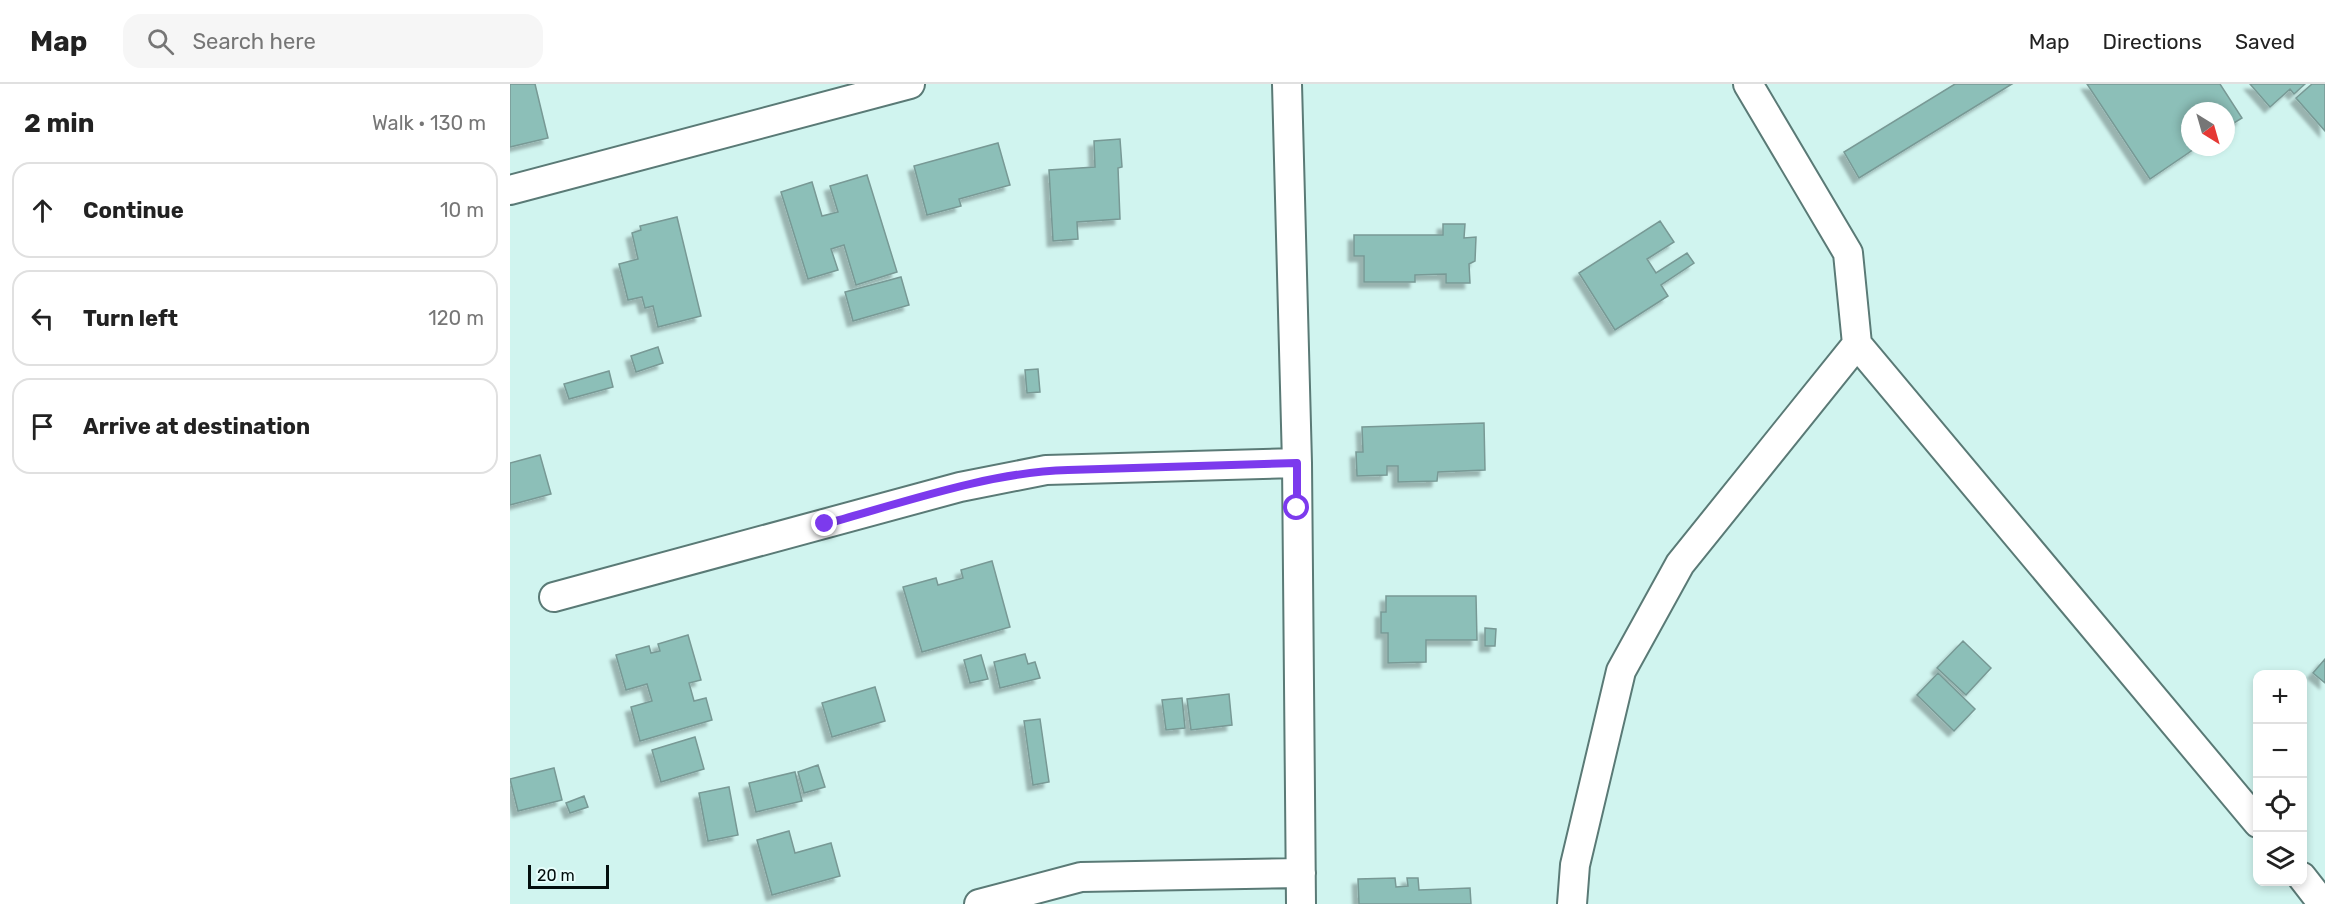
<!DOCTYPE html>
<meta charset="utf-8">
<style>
:root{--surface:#fff;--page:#f6f6f6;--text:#222;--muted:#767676;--line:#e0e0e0}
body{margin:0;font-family:Rubik,sans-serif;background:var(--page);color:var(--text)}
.controls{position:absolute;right:18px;bottom:18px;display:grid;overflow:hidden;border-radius:12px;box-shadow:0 3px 9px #0003}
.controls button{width:54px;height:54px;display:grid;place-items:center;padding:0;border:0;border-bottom:2px solid var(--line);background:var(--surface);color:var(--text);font:30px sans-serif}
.compass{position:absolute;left:1671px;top:18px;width:54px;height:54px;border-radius:50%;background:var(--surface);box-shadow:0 3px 9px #0003;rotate:143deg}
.scale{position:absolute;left:18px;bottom:15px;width:81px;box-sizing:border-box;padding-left:6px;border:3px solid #030e0d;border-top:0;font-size:16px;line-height:21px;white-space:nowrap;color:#030e0d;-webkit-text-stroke:4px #e8fefb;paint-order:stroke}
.stop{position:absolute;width:18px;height:18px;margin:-14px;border:4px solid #7c3aed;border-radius:50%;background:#fff}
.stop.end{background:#7c3aed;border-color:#fff;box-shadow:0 2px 6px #0008}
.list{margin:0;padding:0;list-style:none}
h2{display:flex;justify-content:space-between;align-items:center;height:78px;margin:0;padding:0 24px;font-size:26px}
h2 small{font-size:20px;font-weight:400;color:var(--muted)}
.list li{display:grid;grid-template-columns:39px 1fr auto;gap:18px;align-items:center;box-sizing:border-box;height:96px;margin:0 12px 12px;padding:0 12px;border:2px solid var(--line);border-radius:18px}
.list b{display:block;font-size:22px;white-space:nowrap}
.list em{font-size:20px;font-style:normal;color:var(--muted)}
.icon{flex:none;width:33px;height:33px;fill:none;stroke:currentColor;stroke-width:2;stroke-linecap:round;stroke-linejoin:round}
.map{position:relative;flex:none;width:1815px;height:820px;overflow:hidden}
header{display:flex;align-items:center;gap:36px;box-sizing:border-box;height:84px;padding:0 30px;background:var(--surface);border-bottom:2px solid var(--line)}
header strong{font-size:28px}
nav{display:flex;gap:33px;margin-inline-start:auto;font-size:21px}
.search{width:420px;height:54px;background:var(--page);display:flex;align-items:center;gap:15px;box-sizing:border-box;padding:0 21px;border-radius:18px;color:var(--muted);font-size:22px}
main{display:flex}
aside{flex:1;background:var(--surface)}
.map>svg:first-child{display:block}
.building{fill:#8cbfb8;stroke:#789995;stroke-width:1.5;filter:url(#shadow)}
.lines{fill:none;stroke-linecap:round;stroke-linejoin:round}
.minor-casing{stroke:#5a7a76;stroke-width:32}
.minor{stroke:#fff;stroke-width:28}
.route{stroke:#7c3aed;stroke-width:8}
</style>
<header>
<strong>Map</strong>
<div class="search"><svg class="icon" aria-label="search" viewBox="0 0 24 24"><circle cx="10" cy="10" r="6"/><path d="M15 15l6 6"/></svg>Search here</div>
<nav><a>Map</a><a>Directions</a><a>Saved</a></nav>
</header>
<main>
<aside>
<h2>2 min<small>Walk · 130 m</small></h2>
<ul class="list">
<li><svg class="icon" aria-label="ahead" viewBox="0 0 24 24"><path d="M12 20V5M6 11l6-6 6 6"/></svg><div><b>Continue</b></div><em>10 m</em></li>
<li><svg class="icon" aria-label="left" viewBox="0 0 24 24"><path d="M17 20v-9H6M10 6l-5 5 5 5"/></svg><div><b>Turn left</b></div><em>120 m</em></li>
<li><svg class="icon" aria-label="arrive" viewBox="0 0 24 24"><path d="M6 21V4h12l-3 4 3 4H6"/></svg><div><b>Arrive at destination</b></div></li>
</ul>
</aside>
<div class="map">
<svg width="1815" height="820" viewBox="0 0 1815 820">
<defs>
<filter id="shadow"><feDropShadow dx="-5.5" dy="5.5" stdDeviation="1.5" flood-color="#0004"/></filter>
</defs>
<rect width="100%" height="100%" fill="#d0f4ef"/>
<path class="building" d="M0,0H25L38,54L0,63Z
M1445,0H1502L1349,94L1334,68Z
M1577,0H1710L1732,34L1716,44V27H1680V63H1687L1640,95Z
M1740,0H1795L1784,10L1780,5L1760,23Z
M1802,0H1815V47L1786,14Z
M610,55L612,83L608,84L610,135L567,138L568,155L543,157L539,86L585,83L584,57Z
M488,59L500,101L449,115L451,122L417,131L404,82Z
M357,91L387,188L346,201L334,161L321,165L328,186L298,195L271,108L302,98L312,132L328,128L320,102Z
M167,133L191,232L148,243L143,222L135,224L132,213L118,216L109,180L128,175L122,149L131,146L130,142Z
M1150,137L1164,158L1137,175L1146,189L1177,169L1184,179L1151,201L1158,212L1105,246L1069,189Z
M933,140H955L954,154L966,153L965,177L959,180L960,199H936V190L905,191V198H854V172H844V151H933Z
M391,193L399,221L343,237L335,208Z
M148,263L153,279L126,288L121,272Z
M528,285L530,308L517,309L515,286Z
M99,287L103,303L59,315L54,300Z
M974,339L975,386L928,388L927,397L888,398V382H877V391L847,392L846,368H853L852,343Z
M30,371L41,410L0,421V379Z
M482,477L500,543L412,568L393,503L426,494L428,501L453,494L451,486Z
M876,512H966L967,556H916V578L878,579V549H871V528H876Z
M975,544L986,545L985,562H975Z
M178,551L191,596L179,599L184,617L196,614L202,636L130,657L121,623L142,617L137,600L116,606L106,571L139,562L141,569L150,567L148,560Z
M1453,557L1481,584L1456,611L1427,584Z
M515,570L518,580L525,578L530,594L490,604L484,578Z
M471,571L478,595L460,599L454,576Z
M1815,575V599L1803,589Z
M1428,589L1465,625L1444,647L1407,611Z
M365,603L375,637L322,653L312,619Z
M719,610L722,641L681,646L677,615Z
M672,614L675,644L656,646L652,616Z
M530,635L539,698L523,701L514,637Z
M185,653L194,685L151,698L142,666Z
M308,681L315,703L294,709L288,688Z
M44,684L52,716L8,727L0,695Z
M285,688L292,717L246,728L239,699Z
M219,703L228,751L198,757L189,709Z
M74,712L78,723L60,729L56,719Z
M279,747L285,769L321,759L330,792L262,811L247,756Z
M885,794L886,803L898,802L897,794H908L909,806L960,804L961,820H849L848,795Z"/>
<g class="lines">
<defs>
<path id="minor" d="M777,0L787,379L791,820
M0,106L400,0
M1347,260L1748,739
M44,513L450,403L536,386L787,379
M1792,793L1813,820
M469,820L571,793L791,789
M1062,820L1065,781L1111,587L1170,480L1347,260L1338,169L1238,0"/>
</defs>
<use href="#minor" class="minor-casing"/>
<use href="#minor" class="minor"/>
</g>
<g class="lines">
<path class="route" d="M315,440C392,419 479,388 558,386L787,379V424"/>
</g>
</svg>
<div class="controls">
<button>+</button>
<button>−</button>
<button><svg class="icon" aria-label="locate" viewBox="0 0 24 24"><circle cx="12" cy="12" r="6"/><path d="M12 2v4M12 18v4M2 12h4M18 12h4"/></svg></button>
<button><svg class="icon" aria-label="layers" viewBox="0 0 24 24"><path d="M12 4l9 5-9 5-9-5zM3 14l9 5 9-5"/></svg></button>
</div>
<svg class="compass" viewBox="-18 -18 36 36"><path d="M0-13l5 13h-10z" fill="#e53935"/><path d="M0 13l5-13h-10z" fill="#767676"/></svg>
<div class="scale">20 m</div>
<div class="stop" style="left:787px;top:424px"></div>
<div class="stop end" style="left:315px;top:440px"></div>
</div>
</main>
